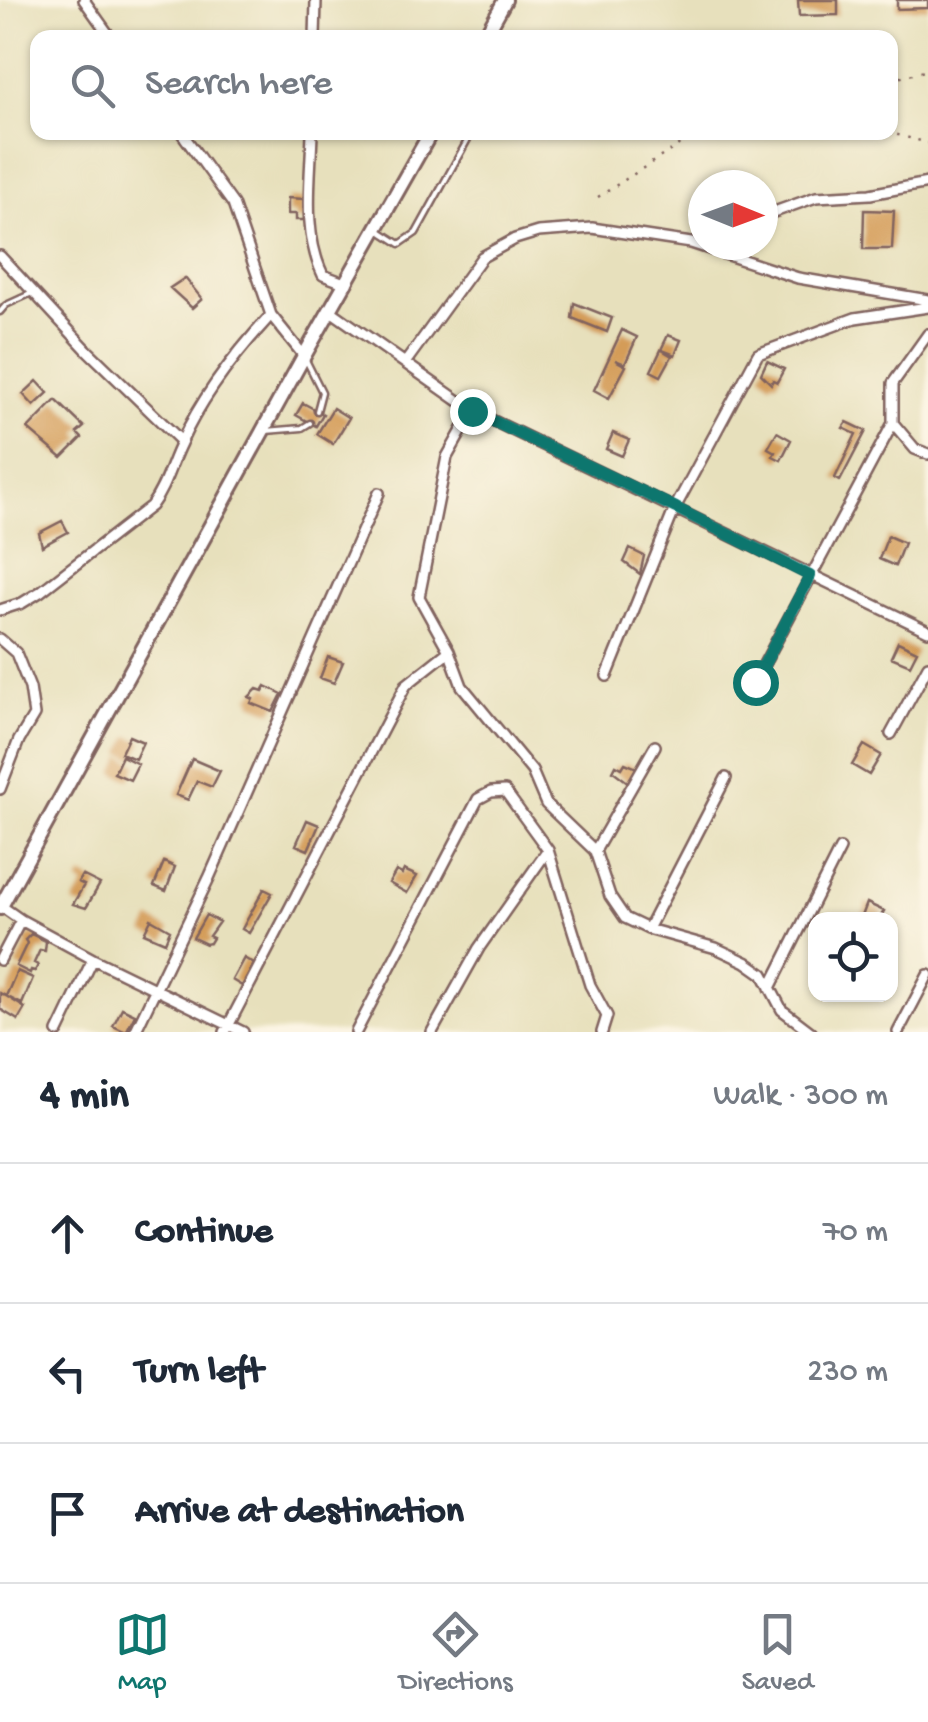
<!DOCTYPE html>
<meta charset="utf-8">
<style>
:root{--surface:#fff;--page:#f2f2f3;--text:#1f2937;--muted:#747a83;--line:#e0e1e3;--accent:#0f766e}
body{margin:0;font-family:"Gochi Hand",sans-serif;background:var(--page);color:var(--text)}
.controls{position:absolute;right:30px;bottom:30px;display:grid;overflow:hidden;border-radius:20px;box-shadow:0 2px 8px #0004}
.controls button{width:90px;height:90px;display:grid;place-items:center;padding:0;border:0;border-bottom:2px solid var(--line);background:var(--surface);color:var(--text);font:50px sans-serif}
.compass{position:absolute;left:688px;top:170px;width:90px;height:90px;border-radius:50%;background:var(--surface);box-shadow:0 2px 8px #0004;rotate:91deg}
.stop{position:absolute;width:30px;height:30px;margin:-22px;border:8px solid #0f766e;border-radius:50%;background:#fff}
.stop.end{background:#0f766e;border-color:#fff;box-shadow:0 2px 10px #0008}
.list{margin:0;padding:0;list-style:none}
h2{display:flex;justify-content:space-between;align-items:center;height:130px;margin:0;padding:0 40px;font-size:42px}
h2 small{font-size:32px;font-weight:400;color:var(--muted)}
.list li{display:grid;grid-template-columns:65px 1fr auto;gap:30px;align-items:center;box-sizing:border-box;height:140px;padding:0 40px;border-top:2px solid var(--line)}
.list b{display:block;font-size:38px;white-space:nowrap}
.list em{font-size:32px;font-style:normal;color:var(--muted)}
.icon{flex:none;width:55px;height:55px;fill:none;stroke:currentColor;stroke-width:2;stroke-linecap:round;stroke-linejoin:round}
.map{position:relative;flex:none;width:928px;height:1032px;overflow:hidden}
.search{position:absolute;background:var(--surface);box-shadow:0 2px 8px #0004;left:30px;right:30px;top:30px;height:110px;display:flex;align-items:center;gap:25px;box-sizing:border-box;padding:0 35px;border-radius:20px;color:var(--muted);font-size:38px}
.sheet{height:550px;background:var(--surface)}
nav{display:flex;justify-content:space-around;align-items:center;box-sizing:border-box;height:140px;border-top:2px solid var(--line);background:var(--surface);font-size:28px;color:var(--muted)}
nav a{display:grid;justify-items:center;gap:5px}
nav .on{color:var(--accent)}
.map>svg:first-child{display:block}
.building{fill:#d49c58}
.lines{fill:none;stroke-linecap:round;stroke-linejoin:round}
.service-casing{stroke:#81635e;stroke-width:9}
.minor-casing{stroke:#81635e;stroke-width:14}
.secondary-casing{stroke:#81635e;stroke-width:18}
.path{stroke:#81635e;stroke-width:2.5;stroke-dasharray:2.5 8;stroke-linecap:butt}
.service{stroke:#fff;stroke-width:4}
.minor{stroke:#fff;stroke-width:9}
.secondary{stroke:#fff;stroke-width:12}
.route{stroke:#0f766e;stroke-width:12}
</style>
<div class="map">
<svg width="928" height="1032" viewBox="0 0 928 1032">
<rect width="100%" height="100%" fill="#fcf5e5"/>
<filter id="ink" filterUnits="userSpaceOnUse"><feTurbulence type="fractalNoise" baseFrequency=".01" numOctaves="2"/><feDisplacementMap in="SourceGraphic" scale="20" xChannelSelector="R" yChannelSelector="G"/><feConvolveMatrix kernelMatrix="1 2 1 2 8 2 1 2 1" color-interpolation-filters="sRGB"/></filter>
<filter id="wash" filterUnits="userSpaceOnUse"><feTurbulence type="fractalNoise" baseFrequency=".0048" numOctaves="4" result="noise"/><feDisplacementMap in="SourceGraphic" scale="40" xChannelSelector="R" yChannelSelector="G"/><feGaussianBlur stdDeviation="2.25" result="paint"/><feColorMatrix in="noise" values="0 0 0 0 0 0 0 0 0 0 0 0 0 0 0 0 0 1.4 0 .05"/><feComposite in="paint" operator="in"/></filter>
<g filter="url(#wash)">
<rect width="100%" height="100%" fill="#e7e0bc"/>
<g id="blocks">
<path class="building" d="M798,0H838V15L799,16Z
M897,0H928V8L897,9Z
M288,198L304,199V220H296V214H288Z
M864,210L894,211L892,249H863Z
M185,278L202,299L192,308L170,288Z
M574,303L612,318L607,332L572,318Z
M622,330L637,337L625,364L615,360L626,366L609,398L594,390Z
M668,335L681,340L675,355L662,350L672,356L661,376L651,371Z
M767,361L784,369L777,382L773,380L771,384L761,374Z
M37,381L48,393L34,406L23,394Z
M56,400L84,427L77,433L82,438L62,458L28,429Z
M303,403L323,414L316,426L296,415Z
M333,408L349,418L333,444L317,434Z
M847,422L866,431L840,481L835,478L856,434L843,428Z
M777,432L791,440L781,460L773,456L775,452L768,448Z
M613,433L629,440L622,456L606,449Z
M62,521L68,532L42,546L39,533Z
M888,536L904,543L895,566L879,559Z
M630,549L644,556L640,574L624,562Z
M898,642L917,651L910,665L891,657Z
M328,657L343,662L334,683L320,678Z
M266,686L282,694L273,712L251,703L253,699L249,697L257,689L263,691Z
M129,736L143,742L135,759L121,753Z
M864,745L881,755L869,775L852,765Z
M122,756L138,764L130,780L114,773Z
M192,759L220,771L212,787L197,781L188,800L176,795Z
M625,763L637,768L629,783L613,771L616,765L622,768Z
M307,820L319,825L308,850L296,845Z
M164,862L175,867L166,891L154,886Z
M404,870L417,876L407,893L389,883L396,871L402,874Z
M82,875L100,884L86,908L73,904L84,885L78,882Z
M264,889L272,893L249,933L242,929Z
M867,903L884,911L879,919H861Z
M206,915L219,922L209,936L213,938L210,943L206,944L193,938Z
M151,919L170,930L165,942L144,933Z
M31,934L46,941L45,951L40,950L34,963L38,965L35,971L31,970L30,973L16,966L27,943L25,940Z
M244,958L254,964L242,986L232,980Z
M17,971L33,978L22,1004L6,996L25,1008L18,1020L0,1009V993L6,996Z
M122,1008L135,1014L126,1032L113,1026Z"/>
</g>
</g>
<g filter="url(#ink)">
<use href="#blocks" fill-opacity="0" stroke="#81635e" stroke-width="2.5"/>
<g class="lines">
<defs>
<path id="service" d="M377,229L400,244L416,233L472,132
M0,312L6,305L30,294
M306,360L322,392L317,411
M266,431L302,428L310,423"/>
<path id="minor" d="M84,0L111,38
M315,38L316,0
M181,132L233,204L271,315L304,356
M312,132C311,179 302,232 323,275L347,284
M763,216L816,197L870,194L928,183
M0,256L88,351L181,441
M331,311L473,411L928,631
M928,334L893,383V423L915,449L928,454
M405,363L482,257L515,239L538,232L592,228L691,243L798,278L928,300
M473,411L447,457L419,597L449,651L462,686L532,771L546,804L595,851L610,896L625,918L648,929L716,948L746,962L763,974L782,1010L811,1032
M0,610L22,603L40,592L151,506C166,486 170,465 181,443C202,396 237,352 271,315
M0,639L16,653L30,688L34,715L19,740L0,789
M607,676L675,508L758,354L855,318L928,307
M755,681L893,423
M891,734L928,666
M595,851L655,746
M1,906L21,920L93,959L243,1032
M648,929L726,778
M0,960L21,920
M770,988L840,849
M58,1032L93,959
M135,1032L209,878L379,493
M225,1032L406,685L449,651
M356,1032L478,799L491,792L505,791L548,850L590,985L607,1016L602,1032
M432,1032L479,948L548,850
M898,1032L928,975"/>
<path id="secondary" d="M484,38L505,0
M0,908L304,356L431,132"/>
</defs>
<use href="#service" class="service-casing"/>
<use href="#minor" class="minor-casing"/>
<use href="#secondary" class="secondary-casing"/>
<path class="path" d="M890,80L928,70
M887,132L928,143
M598,197L676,147L693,132"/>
<use href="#service" class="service"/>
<use href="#minor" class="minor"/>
<use href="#secondary" class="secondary"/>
</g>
</g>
<g class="lines" filter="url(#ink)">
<path class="route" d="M472,411L676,508L810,576L755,682"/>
</g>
</svg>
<div class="controls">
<button><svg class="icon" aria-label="locate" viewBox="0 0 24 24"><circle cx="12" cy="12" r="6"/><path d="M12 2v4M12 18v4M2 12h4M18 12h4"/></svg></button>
</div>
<svg class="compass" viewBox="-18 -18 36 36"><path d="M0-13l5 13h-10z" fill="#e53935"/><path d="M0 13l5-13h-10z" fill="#747a83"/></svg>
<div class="stop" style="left:755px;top:682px"></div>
<div class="stop end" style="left:472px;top:411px"></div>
<div class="search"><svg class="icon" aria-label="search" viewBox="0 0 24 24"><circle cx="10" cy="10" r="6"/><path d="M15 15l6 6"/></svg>Search here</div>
</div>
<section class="sheet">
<h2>4 min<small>Walk · 300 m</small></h2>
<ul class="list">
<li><svg class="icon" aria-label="ahead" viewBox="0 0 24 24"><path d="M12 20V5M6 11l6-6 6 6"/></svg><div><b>Continue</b></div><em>70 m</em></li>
<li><svg class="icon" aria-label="left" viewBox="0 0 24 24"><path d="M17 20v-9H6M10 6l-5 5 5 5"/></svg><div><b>Turn left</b></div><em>230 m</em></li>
<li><svg class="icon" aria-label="arrive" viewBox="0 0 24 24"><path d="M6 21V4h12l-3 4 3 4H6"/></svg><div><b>Arrive at destination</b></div></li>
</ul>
</section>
<nav>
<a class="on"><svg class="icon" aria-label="map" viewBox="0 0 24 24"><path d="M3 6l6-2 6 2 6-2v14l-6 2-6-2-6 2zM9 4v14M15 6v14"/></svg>Map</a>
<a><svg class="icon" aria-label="directions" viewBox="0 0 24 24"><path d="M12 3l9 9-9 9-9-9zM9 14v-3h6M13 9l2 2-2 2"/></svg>Directions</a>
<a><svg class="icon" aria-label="saved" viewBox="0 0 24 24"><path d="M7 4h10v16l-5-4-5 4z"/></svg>Saved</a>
</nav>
